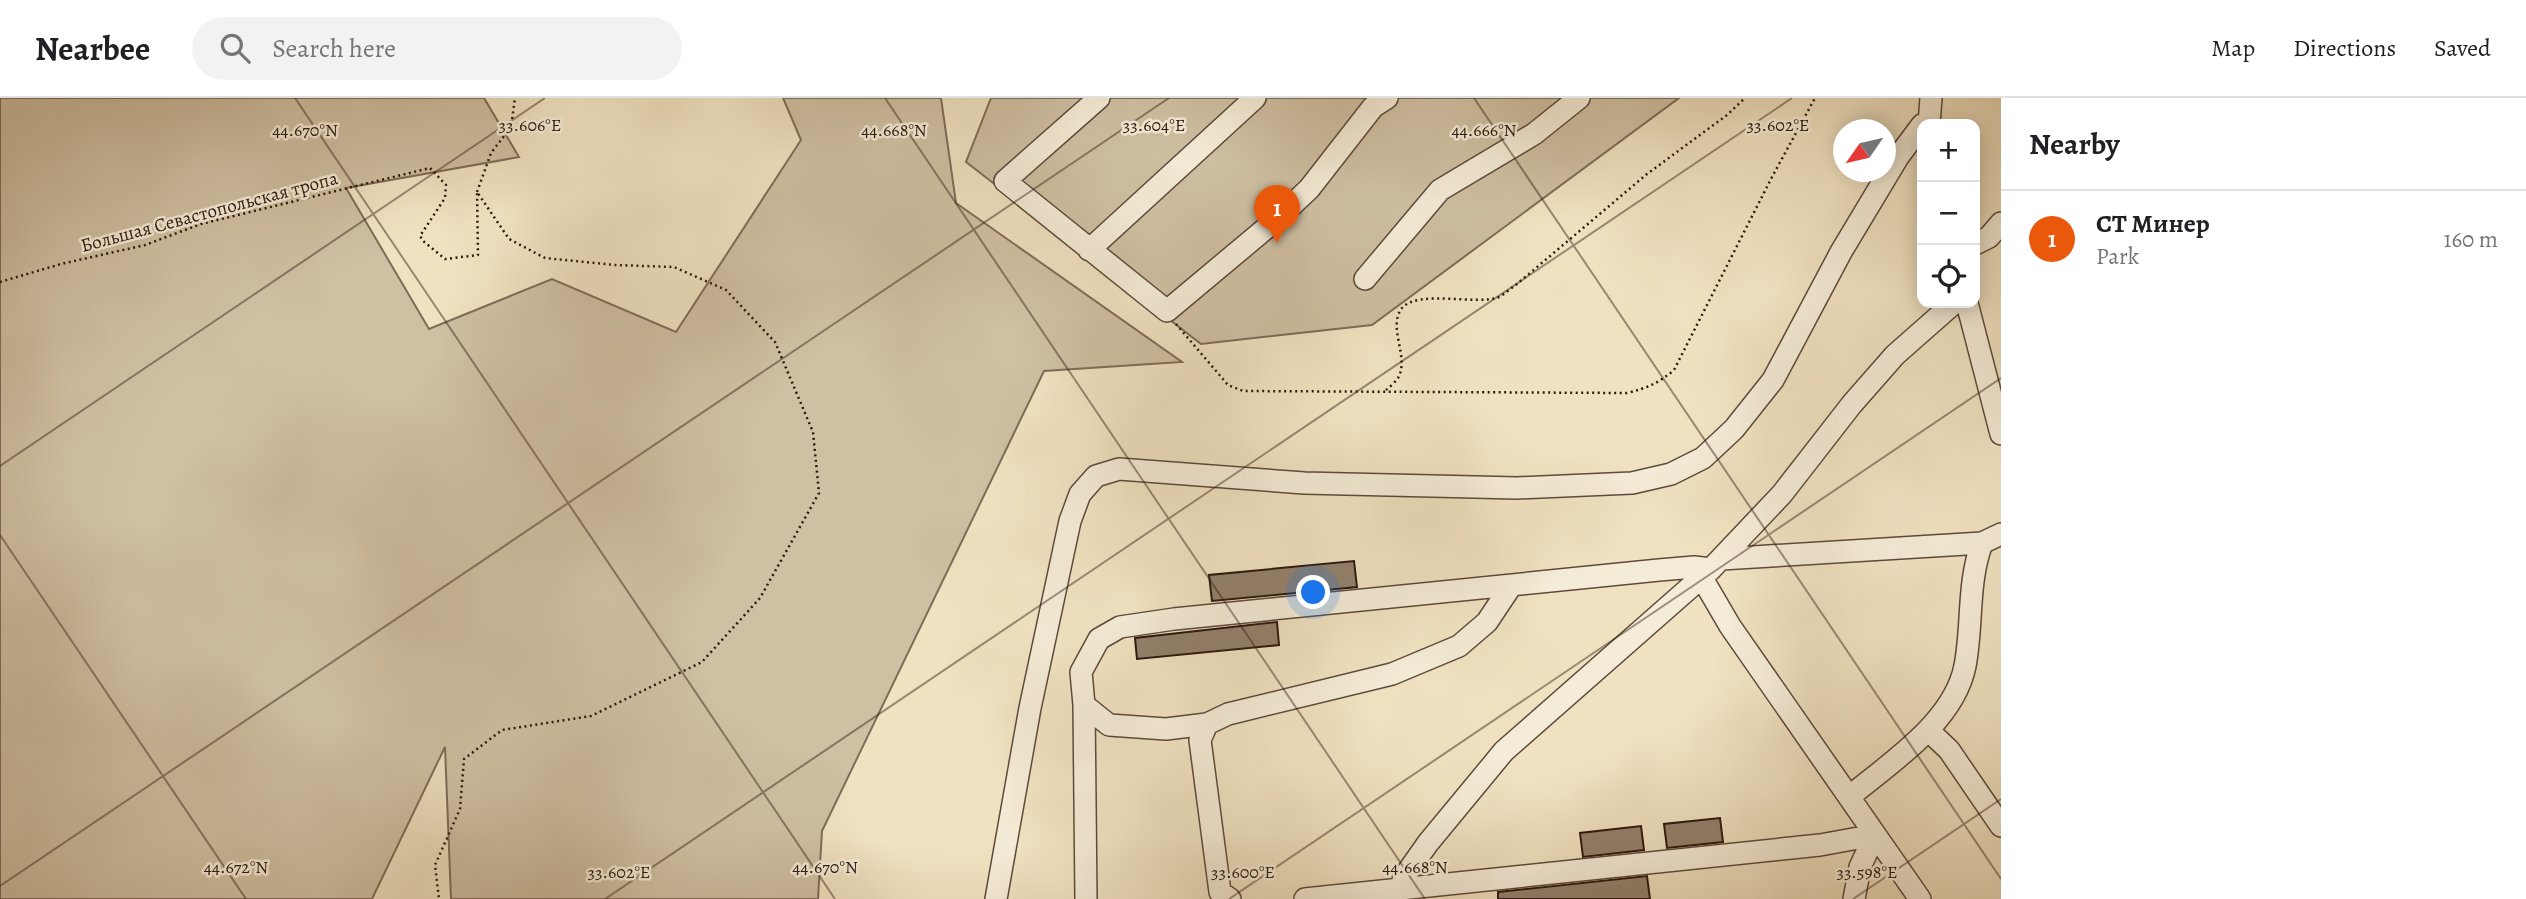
<!DOCTYPE html>
<meta charset="utf-8">
<style>
:root{--surface:#fff;--page:#f2f2f2;--text:#202124;--muted:#757577;--line:#e0e0e0;--accent:#ea580c}
body{margin:0;font-family:Alegreya,serif;background:var(--page);color:var(--text)}
.controls{position:absolute;right:21px;top:21px;display:grid;overflow:hidden;border-radius:14px;box-shadow:0 4px 18px #0003}
.controls button{width:63px;height:63px;display:grid;place-items:center;padding:0;border:0;border-bottom:2px solid var(--line);background:var(--surface);color:var(--text);font:35px sans-serif}
.compass{position:absolute;left:1833px;top:21px;width:63px;height:63px;border-radius:50%;background:var(--surface);box-shadow:0 4px 18px #0003;rotate:236deg}
.you{position:absolute;left:1314px;top:495px;width:24px;height:24px;margin:-18px;border:5px solid #fff;border-radius:50%;background:#1a73e8;box-shadow:0 0 0 10px #1a73e833}
.badge{display:grid;place-items:center;width:46px;height:46px;border-radius:50%;background:var(--accent);color:#fff;font-size:23px;font-weight:700}
.pin{position:absolute;translate:-50% -58px;filter:drop-shadow(0 2px 4px #0008)}
.pin::after{content:'';position:absolute;top:37px;width:24px;height:21px;background:inherit;clip-path:polygon(0 0,100% 0,50% 100%)}
.list{margin:0;padding:0;list-style:none}
h2{display:flex;justify-content:space-between;align-items:center;height:91px;margin:0;padding:0 28px;font-size:30px}
h2 small{font-size:23px;font-weight:400;color:var(--muted)}
.list li{display:grid;grid-template-columns:46px 1fr auto;gap:21px;align-items:center;box-sizing:border-box;height:98px;padding:0 28px;border-top:2px solid var(--line)}
.list b{display:block;font-size:26px;white-space:nowrap}
.list p{margin:0;font-size:23px;white-space:nowrap;color:var(--muted)}
.list em{font-size:23px;font-style:normal;color:var(--muted)}
.icon{flex:none;width:38px;height:38px;fill:none;stroke:currentColor;stroke-width:2;stroke-linecap:round;stroke-linejoin:round}
.map{position:relative;flex:none;width:2001px;height:801px;overflow:hidden}
header{display:flex;align-items:center;gap:42px;box-sizing:border-box;height:98px;padding:0 35px;background:var(--surface);border-bottom:2px solid var(--line)}
header strong{font-size:33px}
nav{display:flex;gap:38px;margin-inline-start:auto;font-size:24px}
.search{width:490px;height:63px;background:var(--page);display:flex;align-items:center;gap:18px;box-sizing:border-box;padding:0 24px;border-radius:38px;color:var(--muted);font-size:26px}
main{display:flex}
aside{flex:1;background:var(--surface)}
.map>svg:first-child{display:block}
.green{fill:#cfc0a3;stroke:#7e6c59;stroke-width:2}
.building{fill:#92816c;stroke:#2c180f;stroke-width:2}
.lines{fill:none;stroke-linecap:round;stroke-linejoin:round}
.minor-casing{stroke:#5d4a3c;stroke-width:24}
.path{stroke:#2c180f;stroke-width:2.5;stroke-dasharray:2 3.5;stroke-linecap:butt}
.minor{stroke:#f5ecd7;stroke-width:21}
.ticks{fill:none;stroke:#2c180f;stroke-width:2;stroke-opacity:0.45}
.labels{text-anchor:middle;stroke-width:5;stroke-linejoin:round;paint-order:stroke}
.street-label{font-size:19px;fill:#2c180f;stroke:#f5ecd7}
.ticks-label{font-size:18px;text-anchor:middle;fill:#2c180f;stroke:#f5ecd7;stroke-width:5;stroke-linejoin:round;paint-order:stroke}
</style>
<header>
<strong>Nearbee</strong>
<div class="search"><svg class="icon" aria-label="search" viewBox="0 0 24 24"><circle cx="10" cy="10" r="6"/><path d="M15 15l6 6"/></svg>Search here</div>
<nav><a>Map</a><a>Directions</a><a>Saved</a></nav>
</header>
<main>
<div class="map">
<svg width="2001" height="801" viewBox="0 0 2001 801">
<rect width="100%" height="100%" fill="#f0e2c1"/>
<filter id="stains"><feTurbulence type="fractalNoise" baseFrequency=".00286" numOctaves="4"/><feColorMatrix values="0 0 0 0 .2 0 0 0 0 .09 0 0 0 0 .02 0 0 0 .5 -.17"/></filter>
<radialGradient id="worn" r=".72"><stop offset=".6" stop-color="#630" stop-opacity="0"/><stop offset="1" stop-color="#630" stop-opacity=".3"/></radialGradient>
<path class="green" d="M0,0H484L519,59L346,90L429,231L552,181L676,234L801,42L783,0H941L956,105L1182,264L1044,273L822,733L818,801H451L445,649L372,801H0Z
M991,0H1679L1372,227L1201,246L966,64Z"/>
<path class="building" d="M1354,463L1357,489L1212,503L1209,477Z
M1277,524L1279,547L1137,561L1135,540Z
M1720,720L1723,744L1667,750L1664,726Z
M1641,728L1644,752L1583,759L1580,735Z
M1647,778L1650,801H1498V794Z"/>
<g class="lines">
<defs>
<path id="minor" d="M1099,0L1005,83L1167,213L1277,121L1309,91L1373,9L1387,0
M1929,26L1931,0
M1975,146L1989,139L2001,125
M1089,152L1255,0
M1365,181L1440,92L1534,36L1579,0
M1967,205L2001,336
M1721,461L1982,445
M1702,480L1730,528L1920,801
M1084,607L1086,801
M1207,626L1166,631L1109,627L1084,607L1081,574L1099,541L1120,529L1174,521L1659,472L1694,469L1711,471
M1929,633L1949,652L2001,728
M1849,699C1890,665 1954,624 1965,568C1973,526 1967,486 1982,445L2001,436
M1401,790L1404,779L1428,745L1504,653L1711,471L1782,396L1852,306L1895,257L1954,205
M996,801L1030,610L1070,423L1080,396L1096,378L1119,371L1304,385L1517,390L1632,385L1671,376L1703,360L1734,331L1773,282L1841,154L1898,59L1922,27
M1230,801L1220,794L1200,642L1207,626L1228,616L1392,576L1459,548L1487,524L1511,488
M1305,801L1820,747L1875,737L1860,769L1854,801"/>
</defs>
<use href="#minor" class="minor-casing"/>
<path class="path" d="M477,94L491,55L511,29L515,0
M0,184L61,166L145,147L201,126L430,70L446,87L445,100L420,138L423,143L445,161L478,157L477,94L509,141L545,160L615,167L674,169L726,192L775,244L813,334L819,395L760,500L702,564L591,618L502,632L464,661L460,711L435,767L439,801
M1176,226L1228,287L1243,293L1627,295C1647,290 1659,285 1674,272L1772,79L1815,0
M1386,292C1390,289 1395,284 1398,280C1410,260 1387,229 1402,210C1419,191 1477,208 1499,199C1505,196 1511,190 1517,186L1647,76L1727,17L1745,0"/>
<use href="#minor" class="minor"/>
</g>
<path class="ticks" d="M295,0L835,801M885,0L1425,801M1474,0L2001,781M0,368L545,0M0,437L246,801M0,788L1169,0M605,801L1792,0M1229,801L2001,280M1853,801L2001,701"/>
<g class="labels">
<g class="street-label">
<text transform="translate(209 113) rotate(-15)" y="7">Большая Севастопольская тропа</text>
</g>
</g>
<g class="ticks-label">
<text x="530" y="33">33.606°E</text>
<text x="1154" y="33">33.604°E</text>
<text x="1778" y="33">33.602°E</text>
<text x="305" y="38">44.670°N</text>
<text x="894" y="38">44.668°N</text>
<text x="1484" y="38">44.666°N</text>
<text x="236" y="775">44.672°N</text>
<text x="825" y="775">44.670°N</text>
<text x="1415" y="775">44.668°N</text>
<text x="619" y="780">33.602°E</text>
<text x="1243" y="780">33.600°E</text>
<text x="1867" y="780">33.598°E</text>
</g>
<rect width="100%" height="100%" filter="url(#stains)"/>
<rect width="100%" height="100%" fill="url(#worn)"/>
</svg>
<div class="controls">
<button>+</button>
<button>−</button>
<button><svg class="icon" aria-label="locate" viewBox="0 0 24 24"><circle cx="12" cy="12" r="6"/><path d="M12 2v4M12 18v4M2 12h4M18 12h4"/></svg></button>
</div>
<svg class="compass" viewBox="-18 -18 36 36"><path d="M0-13l5 13h-10z" fill="#e53935"/><path d="M0 13l5-13h-10z" fill="#757577"/></svg>
<div class="you"></div>
<div class="pin badge" style="left:1277px;top:145px">1</div>
</div>
<aside>
<h2>Nearby<small></small></h2>
<ul class="list">
<li><span class="badge">1</span><div><b>СТ Минер</b><p>Park</p></div><em>160 m</em></li>
</ul>
</aside>
</main>
